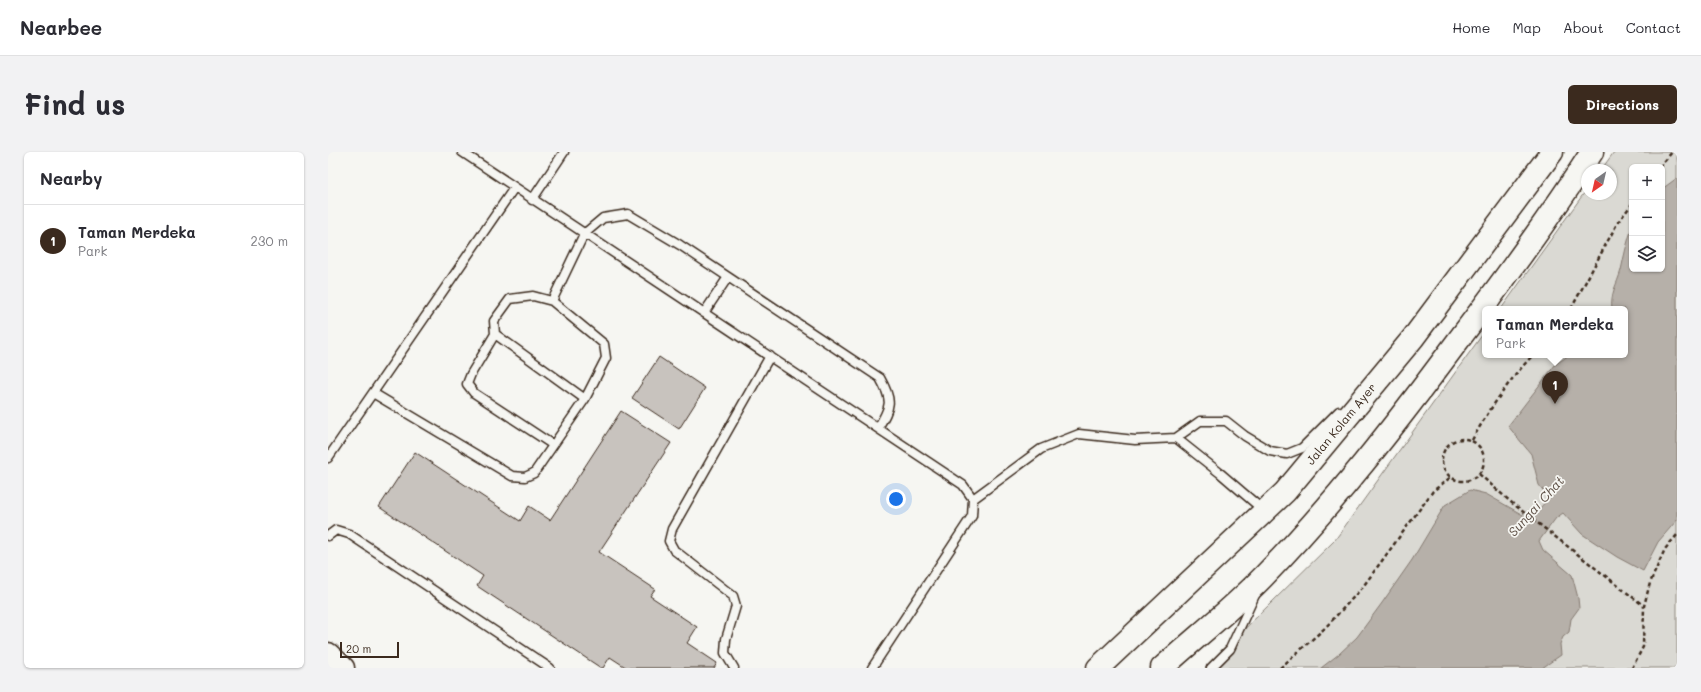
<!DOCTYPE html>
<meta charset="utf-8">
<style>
:root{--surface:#fff;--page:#f2f2f3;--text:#2b2b33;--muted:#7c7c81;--line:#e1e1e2;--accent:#3b2a1e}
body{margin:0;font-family:Mali,sans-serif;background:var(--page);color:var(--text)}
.controls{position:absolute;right:12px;top:12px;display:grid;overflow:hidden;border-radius:6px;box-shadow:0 1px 3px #0004}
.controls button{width:36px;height:36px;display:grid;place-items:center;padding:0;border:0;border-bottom:1px solid var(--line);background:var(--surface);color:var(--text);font:20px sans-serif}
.compass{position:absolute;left:1253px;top:12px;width:36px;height:36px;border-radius:50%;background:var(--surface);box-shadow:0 1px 3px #0004;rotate:214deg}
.scale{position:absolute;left:12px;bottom:10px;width:59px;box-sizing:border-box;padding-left:4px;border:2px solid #3b2a1e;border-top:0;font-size:11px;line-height:14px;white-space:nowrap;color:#3b2a1e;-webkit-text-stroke:3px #f6f6f2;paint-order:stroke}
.you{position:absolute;left:568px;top:347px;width:14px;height:14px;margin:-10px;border:3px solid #fff;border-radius:50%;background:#1a73e8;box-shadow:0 0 0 6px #1a73e833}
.badge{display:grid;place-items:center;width:26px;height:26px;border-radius:50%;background:var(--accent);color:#fff;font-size:13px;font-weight:700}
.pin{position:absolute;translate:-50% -33px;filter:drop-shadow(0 1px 2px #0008)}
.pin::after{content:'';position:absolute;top:21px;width:14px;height:12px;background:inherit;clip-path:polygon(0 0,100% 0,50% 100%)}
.popup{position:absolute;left:1154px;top:154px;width:146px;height:52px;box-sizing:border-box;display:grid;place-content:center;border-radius:6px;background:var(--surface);filter:drop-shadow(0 1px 3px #0005);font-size:13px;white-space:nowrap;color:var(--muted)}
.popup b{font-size:15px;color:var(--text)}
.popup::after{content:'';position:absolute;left:50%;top:100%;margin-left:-8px;border:8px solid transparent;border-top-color:var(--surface)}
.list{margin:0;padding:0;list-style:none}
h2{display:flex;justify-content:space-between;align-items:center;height:52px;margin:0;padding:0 16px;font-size:17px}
h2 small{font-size:13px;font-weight:400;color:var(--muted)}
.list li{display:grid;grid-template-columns:26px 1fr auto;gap:12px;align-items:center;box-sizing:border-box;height:72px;padding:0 16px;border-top:1px solid var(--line)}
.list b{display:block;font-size:15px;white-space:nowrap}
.list p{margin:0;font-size:13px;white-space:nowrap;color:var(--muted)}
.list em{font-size:13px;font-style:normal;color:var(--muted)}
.icon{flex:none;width:22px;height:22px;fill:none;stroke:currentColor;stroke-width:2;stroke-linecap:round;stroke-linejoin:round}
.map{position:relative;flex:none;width:1349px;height:516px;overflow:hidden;border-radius:6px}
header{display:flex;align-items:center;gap:24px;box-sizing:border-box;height:56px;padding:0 20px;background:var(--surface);border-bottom:1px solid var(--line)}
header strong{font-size:19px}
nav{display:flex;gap:22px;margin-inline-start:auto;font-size:14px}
.intro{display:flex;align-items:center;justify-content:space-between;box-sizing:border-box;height:96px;padding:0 24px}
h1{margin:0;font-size:28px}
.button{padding:10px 18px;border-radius:6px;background:var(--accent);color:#fff;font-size:14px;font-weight:700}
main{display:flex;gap:24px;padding:0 24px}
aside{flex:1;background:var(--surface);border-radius:6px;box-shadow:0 1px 3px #0004}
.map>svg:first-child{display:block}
.green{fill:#dad9d3;stroke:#8a8278;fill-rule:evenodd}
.water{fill:#b6b0a9;stroke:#857a71}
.building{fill:#c8c3be;stroke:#3b2a1e}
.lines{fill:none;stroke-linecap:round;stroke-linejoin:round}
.lane-casing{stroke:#3b2a1e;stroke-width:11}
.secondary-casing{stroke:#3b2a1e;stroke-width:25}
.path{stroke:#3b2a1e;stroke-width:2.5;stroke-dasharray:4 3;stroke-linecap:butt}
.lane{stroke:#f6f6f2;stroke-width:8}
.secondary{stroke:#f6f6f2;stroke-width:22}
.labels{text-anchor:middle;stroke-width:3.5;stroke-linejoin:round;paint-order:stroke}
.street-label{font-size:12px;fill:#3b2a1e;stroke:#f6f6f2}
.water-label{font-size:13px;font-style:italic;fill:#605248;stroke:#f6f6f2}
</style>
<header>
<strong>Nearbee</strong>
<nav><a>Home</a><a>Map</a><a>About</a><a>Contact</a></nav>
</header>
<div class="intro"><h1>Find us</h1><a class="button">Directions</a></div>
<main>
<aside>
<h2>Nearby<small></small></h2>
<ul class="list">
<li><span class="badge">1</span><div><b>Taman Merdeka</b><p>Park</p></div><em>230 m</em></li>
</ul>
</aside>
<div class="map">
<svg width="1349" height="516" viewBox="0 0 1349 516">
<rect width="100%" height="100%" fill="#f6f6f2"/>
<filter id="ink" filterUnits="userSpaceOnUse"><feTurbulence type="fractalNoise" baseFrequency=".025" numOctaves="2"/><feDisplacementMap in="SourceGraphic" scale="8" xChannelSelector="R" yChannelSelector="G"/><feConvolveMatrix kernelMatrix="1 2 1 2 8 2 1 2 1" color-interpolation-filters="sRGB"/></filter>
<g filter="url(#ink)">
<path class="green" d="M1286,0H1349V516H877L1007,388L1157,179V203H1297V157H1173L1259,37V42H1283V18H1273ZM1304,15H1334V117H1304Z"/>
<path class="water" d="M1349,26V368L1330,390L1315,419L1289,405L1254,382L1235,361L1228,366L1211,389L1215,398L1244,423L1250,446L1251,456L1243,467L1241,480L1235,485L1232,492L1233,503L1214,516H993L1011,502L1029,485L1054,451L1084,408L1117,353L1142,338L1158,342L1202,367L1221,346L1211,333L1203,302L1180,274L1227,213L1241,203H1297V157H1284C1282,141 1289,133 1293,118C1296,104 1299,90 1304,76V117H1334V37Z"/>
<path class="building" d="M331,205L377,236L351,277L304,246Z
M293,259L343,291L271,400L327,437L322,444L369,475L359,491L389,511L386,516H299L282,505L275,516H273L149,434L155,424L51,355L87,300L192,369L201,354L222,368Z"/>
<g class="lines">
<defs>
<path id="lane" d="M134,0L635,333L645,347L644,364L544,516
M204,48L236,0
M224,149L276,192L278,206L257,247
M376,161L400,125
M167,182L143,222L139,232L146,241L225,293
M45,241L184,324L197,325L206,321L257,247L167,182L166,169L182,147L205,144L224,149L256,82L275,66L300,62L352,93L552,226C565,249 563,254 550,276
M848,286L892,321L935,358
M0,306L186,36
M645,347L713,297L751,282L807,288L848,286L872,269H898L917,284L942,299L959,302L974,296L1011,259
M0,384L8,378L21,382L222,516
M406,516L397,501L398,487L408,454L405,444L346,398L341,389L344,377L442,204
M883,516L902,497L927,443"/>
<g id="secondary">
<path d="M0,502L15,516"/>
<path id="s1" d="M770,516L957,340L1085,186L1224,0"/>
<path d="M834,516C867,486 904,457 935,425C1006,352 1068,272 1129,190C1176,128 1222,65 1264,0"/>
</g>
</defs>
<use href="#lane" class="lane-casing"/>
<use href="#secondary" class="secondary-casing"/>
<path class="path" d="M1332,15L1344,0
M1243,157L1290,70L1304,52
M1114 308a21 21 0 1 1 42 0a21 21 0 1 1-42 0Z
M1144,288C1161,258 1181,228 1205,203
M1151,322L1184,351L1316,454
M952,516L997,476L1034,436L1105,339L1123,325
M1304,516L1315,495L1316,454L1322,431L1337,397L1349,383"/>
<use href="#lane" class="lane"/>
<use href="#secondary" class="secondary"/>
</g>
</g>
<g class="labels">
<g class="street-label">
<text dy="4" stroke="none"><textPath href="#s1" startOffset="345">Jalan Kolam Ayer</textPath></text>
</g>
<g class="water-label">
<text transform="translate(1208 354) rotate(-48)" y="5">Sungai Chat</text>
</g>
</g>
</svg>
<div class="controls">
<button>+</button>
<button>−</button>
<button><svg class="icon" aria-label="layers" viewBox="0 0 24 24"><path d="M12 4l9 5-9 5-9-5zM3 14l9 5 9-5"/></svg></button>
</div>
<svg class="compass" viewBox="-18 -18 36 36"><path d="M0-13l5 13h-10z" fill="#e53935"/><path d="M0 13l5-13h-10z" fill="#7c7c81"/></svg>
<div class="scale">20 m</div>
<div class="you"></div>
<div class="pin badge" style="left:1227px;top:252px">1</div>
<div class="popup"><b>Taman Merdeka</b>Park</div>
</div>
</main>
